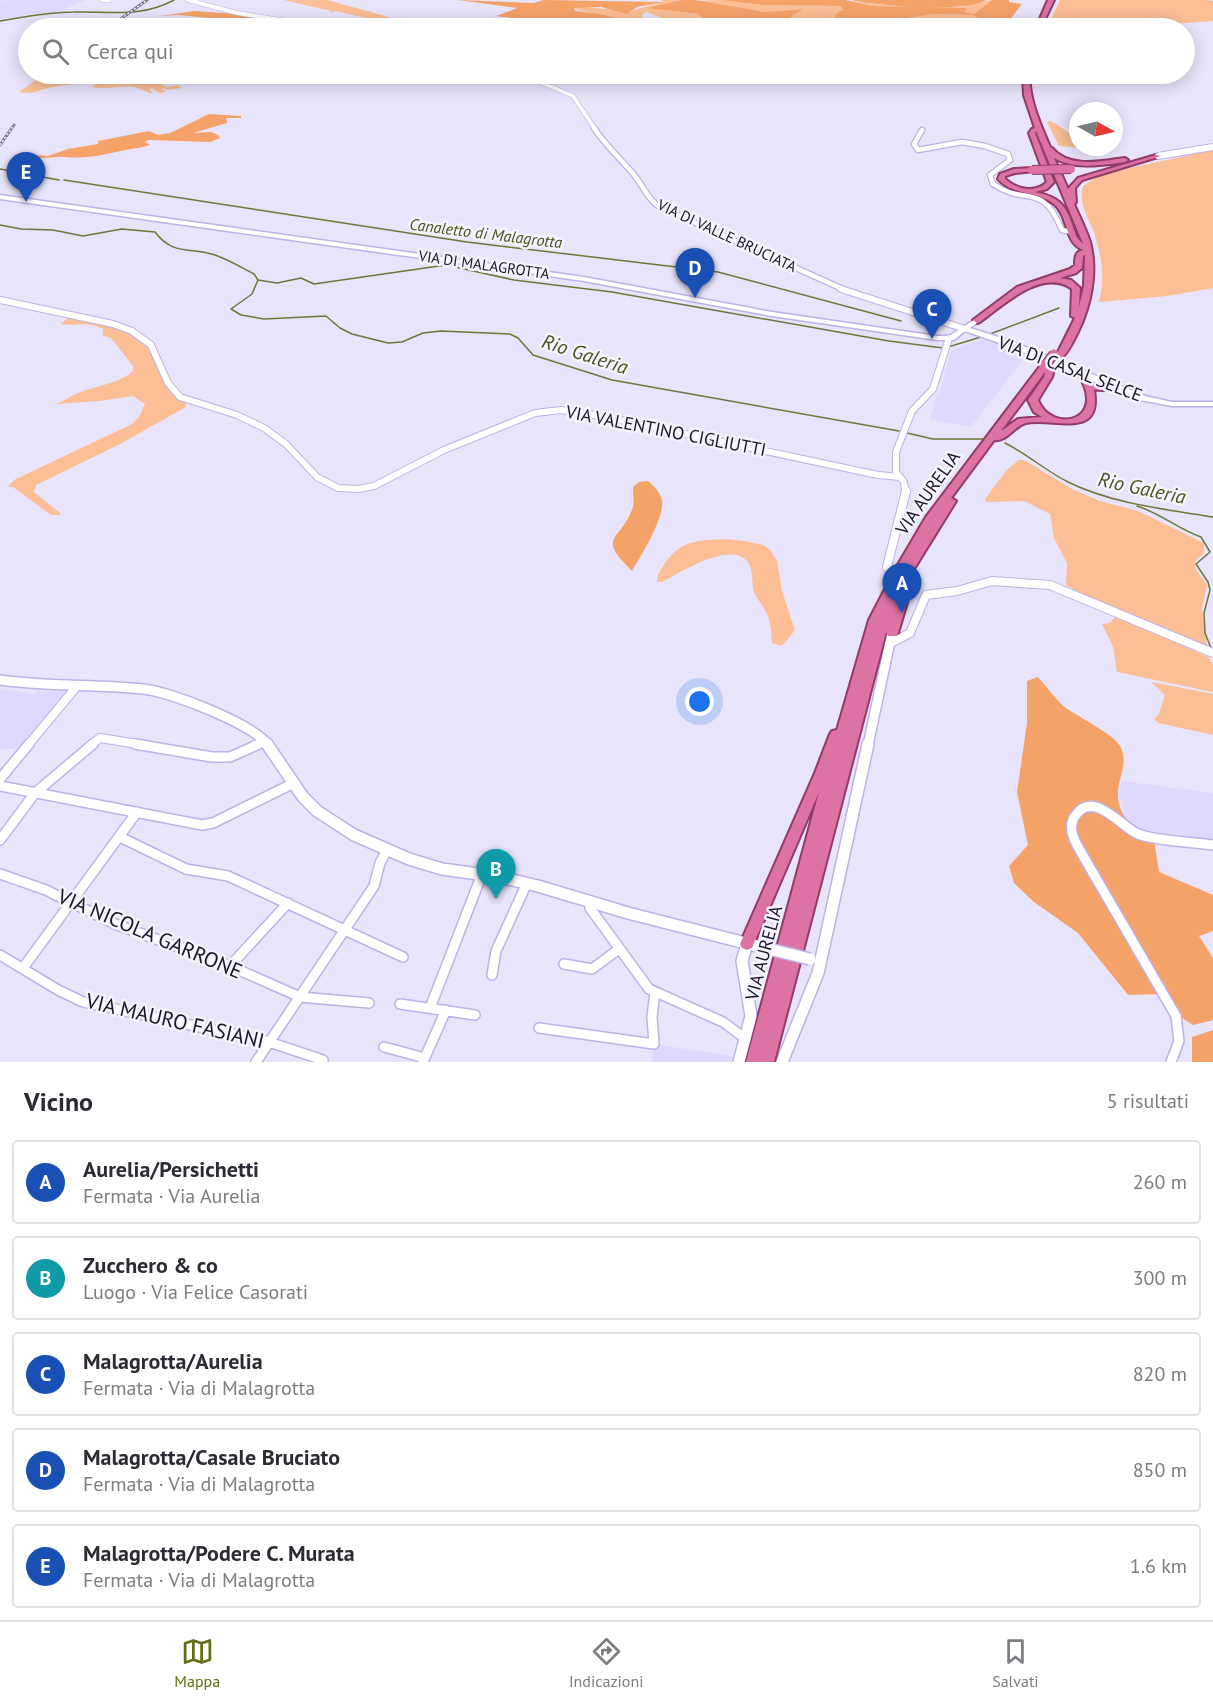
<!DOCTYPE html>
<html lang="it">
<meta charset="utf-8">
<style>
:root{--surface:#fff;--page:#f2f2f3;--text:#2b2b33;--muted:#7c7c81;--line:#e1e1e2;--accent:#646d13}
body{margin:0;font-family:"PT Sans",sans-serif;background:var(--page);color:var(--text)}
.compass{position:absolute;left:1069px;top:102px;width:54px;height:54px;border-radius:50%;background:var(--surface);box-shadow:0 3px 15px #0003;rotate:98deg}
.you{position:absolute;left:700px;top:702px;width:21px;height:21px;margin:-15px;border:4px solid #fff;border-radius:50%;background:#1a73e8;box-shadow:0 0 0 9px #1a73e833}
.badge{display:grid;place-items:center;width:39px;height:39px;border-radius:50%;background:var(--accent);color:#fff;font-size:20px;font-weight:700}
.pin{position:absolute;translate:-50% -50px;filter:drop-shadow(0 2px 3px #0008)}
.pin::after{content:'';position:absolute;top:32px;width:21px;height:18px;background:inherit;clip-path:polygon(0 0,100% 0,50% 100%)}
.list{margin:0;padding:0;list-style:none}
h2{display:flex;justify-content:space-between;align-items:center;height:78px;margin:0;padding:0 24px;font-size:26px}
h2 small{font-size:20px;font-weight:400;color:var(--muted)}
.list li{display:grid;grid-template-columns:39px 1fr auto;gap:18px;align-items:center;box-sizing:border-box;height:84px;margin:0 12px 12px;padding:0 12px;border:2px solid var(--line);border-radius:6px}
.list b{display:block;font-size:22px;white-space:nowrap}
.list p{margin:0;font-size:20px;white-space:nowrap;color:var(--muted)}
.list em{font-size:20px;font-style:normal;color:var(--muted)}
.icon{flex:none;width:33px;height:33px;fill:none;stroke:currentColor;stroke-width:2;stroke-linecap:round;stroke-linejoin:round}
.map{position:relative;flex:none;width:1213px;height:1062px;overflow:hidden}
.search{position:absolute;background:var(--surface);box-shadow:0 3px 15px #0003;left:18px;right:18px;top:18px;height:66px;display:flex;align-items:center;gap:15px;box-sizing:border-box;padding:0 21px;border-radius:33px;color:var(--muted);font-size:22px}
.sheet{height:558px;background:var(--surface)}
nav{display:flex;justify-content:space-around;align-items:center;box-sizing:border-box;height:84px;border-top:2px solid var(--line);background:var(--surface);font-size:16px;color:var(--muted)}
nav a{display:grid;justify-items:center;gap:3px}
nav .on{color:var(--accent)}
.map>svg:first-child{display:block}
.built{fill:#e0d8fe}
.green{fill:#fbbe95}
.forest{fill:#f5a268}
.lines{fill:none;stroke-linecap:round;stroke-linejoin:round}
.stream{stroke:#707637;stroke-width:1.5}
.minor-far4-casing{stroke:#beb1e8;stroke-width:5}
.minor-far3-casing{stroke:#beb1e8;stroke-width:7}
.minor-far2-casing{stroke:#beb1e8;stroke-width:8}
.minor-far1-casing{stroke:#beb1e8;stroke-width:10}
.minor-casing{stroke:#beb1e8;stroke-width:12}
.tertiary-far2-casing{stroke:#beb1e8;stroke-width:8}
.tertiary-far1-casing{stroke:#beb1e8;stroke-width:12}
.tertiary-casing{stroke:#beb1e8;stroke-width:14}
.secondary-casing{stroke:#beb1e8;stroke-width:3}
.trunk-casing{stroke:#923b69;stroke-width:4}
.minor-far4{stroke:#fff;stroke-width:4}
.minor-far3{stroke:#fff;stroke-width:4.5}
.minor-far2{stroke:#fff;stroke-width:6}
.minor-far1{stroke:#fff;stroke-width:8}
.minor{stroke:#fff;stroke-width:9}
.tertiary-far2{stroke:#fff;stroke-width:6}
.tertiary-far1{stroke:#fff;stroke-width:9}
.tertiary{stroke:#fff;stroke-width:11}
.secondary{fill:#fff;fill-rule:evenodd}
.trunk{fill:#dc73a3;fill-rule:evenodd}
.rail-casing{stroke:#7d798e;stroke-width:3}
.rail{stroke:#f5f3fe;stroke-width:1.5;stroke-dasharray:2;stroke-linecap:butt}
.tertiary-bridge-casing{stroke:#beb1e8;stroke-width:14;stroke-linecap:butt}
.trunk-bridge-far1-casing{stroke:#923b69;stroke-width:10;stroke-linecap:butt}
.trunk-bridge-casing{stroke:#923b69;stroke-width:11;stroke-linecap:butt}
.tertiary-bridge{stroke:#fff;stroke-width:11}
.trunk-bridge-far1{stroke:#dc73a3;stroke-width:8}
.trunk-bridge{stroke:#dc73a3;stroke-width:9}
.labels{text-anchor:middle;stroke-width:5;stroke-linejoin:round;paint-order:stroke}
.far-street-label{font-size:15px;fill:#1a1528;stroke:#f5f3fe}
.far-water-label{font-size:16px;font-style:italic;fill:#4c521e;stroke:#f5f3fe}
.street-label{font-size:18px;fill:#1a1528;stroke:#f5f3fe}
.water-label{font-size:20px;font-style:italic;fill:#4c521e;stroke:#f5f3fe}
.near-street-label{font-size:21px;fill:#1a1528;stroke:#f5f3fe}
</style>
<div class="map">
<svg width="1213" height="1062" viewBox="0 0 1213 1062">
<rect width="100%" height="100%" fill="#e8e4fb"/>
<path class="built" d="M10,0H85L62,10L0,19V1Z
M986,337L1028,353L971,427L930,419L937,394H940L950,351Z
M0,688L35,695L38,691L67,692L21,749H0Z
M1122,781L1213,793V844L1148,837L1125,817L1119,793Z
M654,1044L736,1057L734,1062H652Z"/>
<path class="green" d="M284,0H327L382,15L420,28H403L398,25L335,11L331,13V11Z
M662,0H682L649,8L698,14L709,20L737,24L720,26L697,21L665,19L646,12L642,15L644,26L636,28L611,17L573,9L583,7L630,11L663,2Z
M721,0L761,5L841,6L843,10L832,24H817L791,19L789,16L801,9L765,12L695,1Z
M845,0L882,5L960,7L992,0L974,14L962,12L963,8L873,6Z
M1060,0H1207L1213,1V21L1172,24L1156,28H1090L1082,24L1061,20L1075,28H1047Z
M934,14L975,15L979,19L967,28H950L952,26H938L946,20L899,19Z
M32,74H118L117,75L125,79L146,77L148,81L159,83L167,87L178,85L181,88L169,90L163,88L162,90L167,91L160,93L151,88L150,90L153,93C146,93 142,89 135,87C120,85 106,90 92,87L96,84C82,83 66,84 52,87C37,90 35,95 19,92L39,78Z
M1050,121C1061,126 1067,133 1078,138V147L1087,148L1059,146L1047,122Z
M1213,150V288L1167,296L1099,302C1105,280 1102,258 1095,236C1089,216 1078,207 1083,186L1102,174Z
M71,315C94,322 127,325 146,342C163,358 155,388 186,403V407L120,444L36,485L34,492L60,513L61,515H51L13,487H8L14,480L132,424L139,417L145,404L133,396L99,401L56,404C64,401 71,396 78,393C96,386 118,384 133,371V366L111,338L103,336V329C86,320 78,327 61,324Z
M1019,460H1024L1074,490L1100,501L1138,511L1204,543V553L1195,561V568L1207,585L1202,609L1207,646L1086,596L1066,585L1067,563L1054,538L1050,514L1024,501L986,502L985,499L1006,471Z
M726,539L745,541L763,545L770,550L777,561L782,591L795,630L782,646L772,643C771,635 771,624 768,616C764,607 758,600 754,592C751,581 754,569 747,561C729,541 681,572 662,582H657C657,574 660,571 664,565C680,540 698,540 726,539Z
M1117,615L1208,657L1213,665V692L1117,672L1113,647L1102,624L1110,623Z
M1151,682L1213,694V735L1158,723L1154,719L1159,714L1165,695Z"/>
<path class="forest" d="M457,0L533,3L544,0L664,2L637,7L627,14L601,7L574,8L575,11C596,13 619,16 636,28H594L496,16L517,8Z
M682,0H695L765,12L803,9L790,17L817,24H832L837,13L843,10L841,6L761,5L721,0H845L873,6L963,8L967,9L964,12L974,14L992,0H1009V2L1022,4L1009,21V28H967L979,19L974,15L934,14L900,19L947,20L940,27L933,28H816L781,22L788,26L769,28L744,27L720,28V26L736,24L703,18L698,14L647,8Z
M852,0H986C967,13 876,6 852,0Z
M194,11L239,14L328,28H282L239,21L179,15L160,16Z
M495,18L517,20L515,24L528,22L581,28H488L484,27Z
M209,114L241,116V118H226L227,123L193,133L211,132L218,135L220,138L210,142L148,140L145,142L150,145L143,147C115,151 92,160 65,157C53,156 44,160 32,157L34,155L48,156L68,149L98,144V141L149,131L158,135L170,133Z
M648,481C654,486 660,492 662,500C665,517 641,556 632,571C595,535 621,542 633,507C634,501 633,493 633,487L639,482Z
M1038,677C1047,687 1056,700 1066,708C1080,718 1112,733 1120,746C1134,771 1101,791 1131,825C1113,814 1092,800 1072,812L1068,831L1161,994L1128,995L1078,933L1034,902L1014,883L1009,866L1028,845L1017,792L1027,723V681Z
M1084,810H1101L1154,840L1159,872L1213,895V931L1199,936L1213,958V1020L1193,1025L1179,1016L1075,834V821Z
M1213,1030V1062H1192V1037Z"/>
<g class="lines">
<path class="stream" d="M0,21C24,17 49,12 74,12C110,11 141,18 174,0
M0,169L59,180
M64,180L467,242L718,272L901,321
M0,225L21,229L53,230L83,236L122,229L155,232C173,256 190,247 215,255C229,260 241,267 254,274L258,280L252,294L231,309L241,315L264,319L326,316L340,328L352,334L388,343L402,342L423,333L441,331L510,334L518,338L533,355L612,380L899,431
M258,280L277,283L301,278L314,284L446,265L514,280L612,292L889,341L943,348
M990,334L1059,308
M948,347L981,337
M907,433L933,439H983
M1005,443C1027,454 1046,471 1068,482C1113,504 1164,509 1213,517
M1137,506C1160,513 1178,529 1201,537L1210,552L1196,564L1208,582L1210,590L1204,613L1205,633L1211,648"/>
<defs>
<path id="minor-far4" d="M102,0H110
M188,0L237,13L331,28
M521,74L573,96L595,129"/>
<path id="minor-far3" d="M594,128C606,146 621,159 635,176C643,186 647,198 658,206L845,290
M922,130L914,144L918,150L962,142L985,146L1008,154L1010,160L990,175L993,184C1027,207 1041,180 1062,230L1072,232"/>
<path id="minor-far2" d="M841,289L965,329
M0,300L113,324L132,331L151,345L168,383L180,397L237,415L264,428L286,444L317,477L338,488L358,489L374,486L444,450L535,413L561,410L601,416L878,475L900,477
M905,492L904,482L896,472V452L912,411L933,389L949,338"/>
<path id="minor-far1" d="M887,567L906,491
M889,644L910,633L926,595L957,591L992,581L1050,585L1213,653
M28,745L78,685
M91,745L100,738L144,745
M255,745L265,741"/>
<path id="minor" d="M135,744L212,757H230L259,744
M0,779L29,744
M0,786L202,825L213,823L294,783
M120,837L186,869L228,876L403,957
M0,840L35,793L93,744
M0,874L46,890L115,924L230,966L300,997L369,1003
M592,902L590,908L649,989L723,1022L746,1039
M0,955L58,990L83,1002L269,1042L323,1060
M564,964L592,969L619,949
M230,966L288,903
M23,968L137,812
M492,975L496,951L527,883
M400,1004L475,1015
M430,1008L482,874
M539,1028L654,1044L652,1017L655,992
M384,1047L425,1058
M256,1062L374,886L380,863L387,850
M423,1062L446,1010
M1171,1062L1179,1041L1176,1016L1078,847C1073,838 1068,825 1075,816C1093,789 1120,826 1138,834C1155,841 1193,842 1213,845"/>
<path id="tertiary-far2" d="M1158,156L1213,147"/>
<path id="tertiary-far1" d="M0,680C48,687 95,684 143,689C169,691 253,724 268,745
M868,745L892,633"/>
<path id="tertiary" d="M267,744L303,797L317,811L354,835L409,859L442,869L500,877L538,886L628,913L769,949
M739,1062L751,1016L742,961L747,944
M782,1062L818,973L868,744"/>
<path id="secondary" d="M0,195L584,277L772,312L937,336H949L977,318L981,320L970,328L1011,341L1145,396L1172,402H1213V406H1172L1140,400L1005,345L965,331L954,340H937L772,316L584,281L0,199Z"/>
<path id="trunk" d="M1048,0H1054L1041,28H1036Z
M1023,74H1029C1030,102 1039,121 1050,147L1052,148C1070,169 1101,161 1125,158L1128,160L1125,162C1101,165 1076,170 1054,158L1068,189L1078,178L1156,155L1161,156L1082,180L1075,188L1076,202L1074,204C1079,216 1086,229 1090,242C1098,272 1091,305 1078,332C1073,341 1068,354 1060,359L1056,356L1075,318L1071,316L1072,289C1043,267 1003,305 980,322L977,323L973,320L1017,287L1070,269L1075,265C1075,258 1075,251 1084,250C1064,244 1069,216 1054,204C1037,191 1013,196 998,179L1000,174L1014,169L1032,168L1034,169V171L1015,173L1005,176V179C1016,189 1035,194 1047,182L1029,133L1032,129L1035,128L1024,95ZM1036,131L1082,241L1083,244C1077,239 1075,234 1073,227C1066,204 1058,197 1035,192L1047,189L1054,182L1035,133ZM1085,255L1084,286L1079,307L1080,288L1071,280L1060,278L1076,273L1082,268L1083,256Z
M1044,364L1054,369L1052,377L1038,400C1051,434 1109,422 1078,374L1079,372H1085L1093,385C1101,383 1111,382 1118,387C1112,392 1102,389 1094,390C1103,441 1052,417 1026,423C1014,426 1007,442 994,440L951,498L956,501L914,569L907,586L911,589L898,633L896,636H888L886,632L885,636L774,1062H746L819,792L752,948L747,950L742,948L740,944L815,773L830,734L832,731L837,730L869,620L896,568L926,517L1041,365ZM1045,372L1044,377L1028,400L1034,412L1042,417L1018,419L1001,431Z"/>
</defs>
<use href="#minor-far4" class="minor-far4-casing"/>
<use href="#minor-far3" class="minor-far3-casing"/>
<use href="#minor-far2" class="minor-far2-casing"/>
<use href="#minor-far1" class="minor-far1-casing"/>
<use href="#minor" class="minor-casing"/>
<use href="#tertiary-far2" class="tertiary-far2-casing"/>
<use href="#tertiary-far1" class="tertiary-far1-casing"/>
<use href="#tertiary" class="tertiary-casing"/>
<use href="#secondary" class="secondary-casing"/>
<use href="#trunk" class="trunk-casing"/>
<use href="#minor-far4" class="minor-far4"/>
<use href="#minor-far3" class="minor-far3"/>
<use href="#minor-far2" class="minor-far2"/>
<use href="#minor-far1" class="minor-far1"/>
<use href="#minor" class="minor"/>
<use href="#tertiary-far2" class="tertiary-far2"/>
<use href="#tertiary-far1" class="tertiary-far1"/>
<use href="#tertiary" class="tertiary"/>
<use href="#secondary" class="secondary"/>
<use href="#trunk" class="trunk"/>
<defs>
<path id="rail" d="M108,28L147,0
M0,145L14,125"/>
</defs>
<use href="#rail" class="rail-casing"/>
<use href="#rail" class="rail"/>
<defs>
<path id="tertiary-bridge" d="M769,949L810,959"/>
<path id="trunk-bridge-far1" d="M1032,170L1071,169"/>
<path id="trunk-bridge" d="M1044,367L1054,354"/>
</defs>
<use href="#tertiary-bridge" class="tertiary-bridge-casing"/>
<use href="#trunk-bridge-far1" class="trunk-bridge-far1-casing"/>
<use href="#trunk-bridge" class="trunk-bridge-casing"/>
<use href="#tertiary-bridge" class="tertiary-bridge"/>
<use href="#trunk-bridge-far1" class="trunk-bridge-far1"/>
<use href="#trunk-bridge" class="trunk-bridge"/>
</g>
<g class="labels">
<g class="far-street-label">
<text transform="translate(727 236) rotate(25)" y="5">VIA DI VALLE BRUCIATA</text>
<text transform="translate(484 265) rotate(8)" y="5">VIA DI MALAGROTTA</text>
</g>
<g class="far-water-label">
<text transform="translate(486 233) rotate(7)" y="6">Canaletto di Malagrotta</text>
</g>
<g class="street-label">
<text transform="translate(1070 369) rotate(21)" y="6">VIA DI CASAL SELCE</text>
<text transform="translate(666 431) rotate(11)" y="6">VIA VALENTINO CIGLIUTTI</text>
<text transform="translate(928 493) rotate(-55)" y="6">VIA AURELIA</text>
<text transform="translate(764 953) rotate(-75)" y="6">VIA AURELIA</text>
</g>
<g class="water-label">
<text transform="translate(585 354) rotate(18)" y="7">Rio Galeria</text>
<text transform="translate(1142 488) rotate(12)" y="7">Rio Galeria</text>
</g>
<g class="near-street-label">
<text transform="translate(150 934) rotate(23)" y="7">VIA NICOLA GARRONE</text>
<text transform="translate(175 1021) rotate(13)" y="7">VIA MAURO FASIANI</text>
</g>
</g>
</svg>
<svg class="compass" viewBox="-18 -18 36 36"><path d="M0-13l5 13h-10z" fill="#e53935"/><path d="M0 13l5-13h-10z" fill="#7c7c81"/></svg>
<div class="you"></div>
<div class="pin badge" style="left:902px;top:613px;background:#1a4fb4">A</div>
<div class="pin badge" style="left:496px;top:899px;background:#0f9aa8">B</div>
<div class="pin badge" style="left:932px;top:339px;background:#1a4fb4">C</div>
<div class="pin badge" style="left:695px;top:298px;background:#1a4fb4">D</div>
<div class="pin badge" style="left:26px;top:202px;background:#1a4fb4">E</div>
<div class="search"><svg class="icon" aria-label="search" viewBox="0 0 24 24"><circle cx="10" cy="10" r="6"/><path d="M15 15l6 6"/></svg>Cerca qui</div>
</div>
<section class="sheet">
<h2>Vicino<small>5 risultati</small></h2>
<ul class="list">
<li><span class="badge" style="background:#1a4fb4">A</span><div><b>Aurelia/Persichetti</b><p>Fermata · Via Aurelia</p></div><em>260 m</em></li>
<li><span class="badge" style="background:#0f9aa8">B</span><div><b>Zucchero &amp; co</b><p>Luogo · Via Felice Casorati</p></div><em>300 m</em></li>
<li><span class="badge" style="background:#1a4fb4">C</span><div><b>Malagrotta/Aurelia</b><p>Fermata · Via di Malagrotta</p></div><em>820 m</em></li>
<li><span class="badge" style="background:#1a4fb4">D</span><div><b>Malagrotta/Casale Bruciato</b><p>Fermata · Via di Malagrotta</p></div><em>850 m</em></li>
<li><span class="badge" style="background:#1a4fb4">E</span><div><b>Malagrotta/Podere C. Murata</b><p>Fermata · Via di Malagrotta</p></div><em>1.6 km</em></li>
</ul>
</section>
<nav>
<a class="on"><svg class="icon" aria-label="map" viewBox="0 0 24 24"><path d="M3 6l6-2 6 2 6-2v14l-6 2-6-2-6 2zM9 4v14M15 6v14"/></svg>Mappa</a>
<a><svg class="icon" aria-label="directions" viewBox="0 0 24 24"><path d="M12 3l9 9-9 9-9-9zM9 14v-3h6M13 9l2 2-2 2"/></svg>Indicazioni</a>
<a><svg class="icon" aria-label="saved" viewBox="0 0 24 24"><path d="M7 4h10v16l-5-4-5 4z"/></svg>Salvati</a>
</nav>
